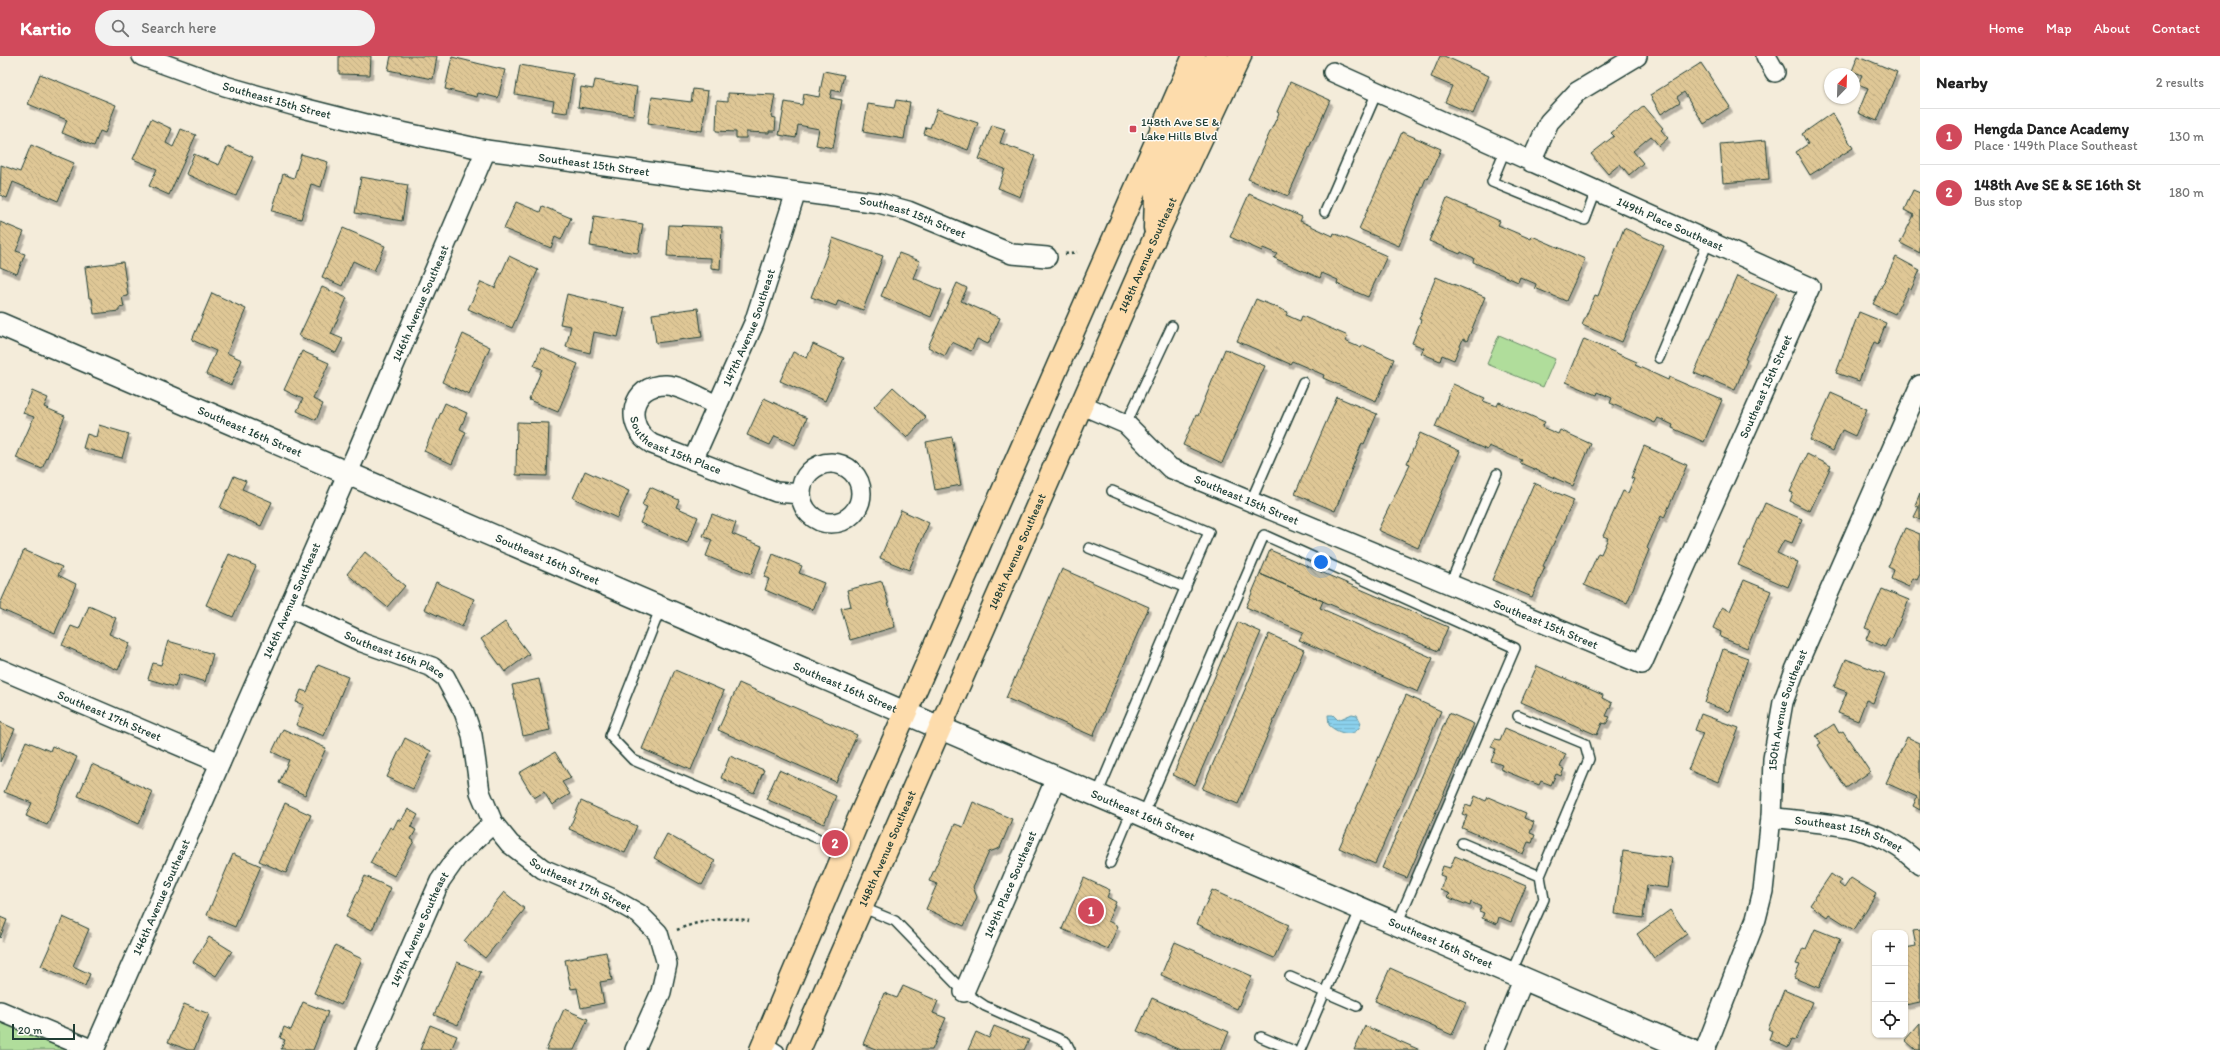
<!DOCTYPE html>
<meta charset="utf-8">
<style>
:root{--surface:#fff;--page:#f2f2f2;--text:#222;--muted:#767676;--line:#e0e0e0;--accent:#d1495b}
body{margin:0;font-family:Itim,sans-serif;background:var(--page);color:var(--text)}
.controls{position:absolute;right:12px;bottom:12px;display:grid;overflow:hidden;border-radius:8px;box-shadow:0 1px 3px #0004}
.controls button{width:36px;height:36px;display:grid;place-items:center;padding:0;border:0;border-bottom:1px solid var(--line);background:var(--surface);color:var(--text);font:20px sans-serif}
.compass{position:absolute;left:1824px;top:12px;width:36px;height:36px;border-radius:50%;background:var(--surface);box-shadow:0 1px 3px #0004;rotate:23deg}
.scale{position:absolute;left:12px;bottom:10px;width:63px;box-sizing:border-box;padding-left:4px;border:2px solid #1f3d34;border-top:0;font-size:11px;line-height:14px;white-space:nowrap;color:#1f3d34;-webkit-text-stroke:3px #fdfcf7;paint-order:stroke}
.you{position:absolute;left:1321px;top:506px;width:14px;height:14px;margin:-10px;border:3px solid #fff;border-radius:50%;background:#1a73e8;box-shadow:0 0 0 6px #1a73e833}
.badge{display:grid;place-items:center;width:26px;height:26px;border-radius:50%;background:var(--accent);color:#fff;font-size:13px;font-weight:700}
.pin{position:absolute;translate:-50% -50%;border:2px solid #fff;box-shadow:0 1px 4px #0006}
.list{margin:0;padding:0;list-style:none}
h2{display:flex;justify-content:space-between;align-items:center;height:52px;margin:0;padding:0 16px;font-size:17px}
h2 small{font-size:13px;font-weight:400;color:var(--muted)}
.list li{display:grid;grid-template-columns:26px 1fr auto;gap:12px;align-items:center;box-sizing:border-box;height:56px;padding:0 16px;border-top:1px solid var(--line)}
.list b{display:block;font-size:15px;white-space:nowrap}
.list p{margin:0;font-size:13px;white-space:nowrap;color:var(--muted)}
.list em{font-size:13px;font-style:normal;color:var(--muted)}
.icon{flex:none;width:22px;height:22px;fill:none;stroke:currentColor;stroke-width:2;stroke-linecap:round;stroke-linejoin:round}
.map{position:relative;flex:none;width:1920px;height:994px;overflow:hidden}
header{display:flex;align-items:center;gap:24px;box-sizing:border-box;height:56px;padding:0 20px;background:var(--accent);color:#fff}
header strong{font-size:19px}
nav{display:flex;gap:22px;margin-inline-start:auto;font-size:14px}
.search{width:280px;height:36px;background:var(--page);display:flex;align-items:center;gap:10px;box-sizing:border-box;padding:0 14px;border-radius:22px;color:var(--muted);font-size:15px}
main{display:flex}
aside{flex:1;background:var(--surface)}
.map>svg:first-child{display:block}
.park{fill:#b0dd9b;stroke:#688d68}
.water{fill:url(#water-rules);stroke:#6096a3}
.building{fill:url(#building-back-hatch);stroke:#1f3d34;filter:url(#shadow)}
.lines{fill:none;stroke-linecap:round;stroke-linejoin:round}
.service-casing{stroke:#1f3d34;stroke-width:12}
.minor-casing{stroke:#1f3d34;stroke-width:22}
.tertiary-casing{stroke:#1f3d34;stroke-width:25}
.primary-casing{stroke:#1f3d34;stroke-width:25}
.path{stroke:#1f3d34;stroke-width:2.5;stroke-dasharray:3 3;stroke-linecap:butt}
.service{stroke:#fdfcf7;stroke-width:9}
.minor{stroke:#fdfcf7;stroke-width:19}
.tertiary{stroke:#fdfcf7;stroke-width:22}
.primary{stroke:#fddcac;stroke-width:22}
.poi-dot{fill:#d1495b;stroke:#fdfcf7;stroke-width:1.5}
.labels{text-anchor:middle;stroke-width:3;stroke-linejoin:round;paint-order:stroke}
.street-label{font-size:12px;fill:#1f3d34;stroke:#fdfcf7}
.poi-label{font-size:12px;fill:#1f3d34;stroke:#fdfcf7;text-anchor:start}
</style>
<header>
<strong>Kartio</strong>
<div class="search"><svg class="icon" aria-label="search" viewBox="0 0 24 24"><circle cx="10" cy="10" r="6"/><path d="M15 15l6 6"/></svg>Search here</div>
<nav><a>Home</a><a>Map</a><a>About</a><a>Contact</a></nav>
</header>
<main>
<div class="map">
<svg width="1920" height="994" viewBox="0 0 1920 994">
<defs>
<pattern id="water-rules" width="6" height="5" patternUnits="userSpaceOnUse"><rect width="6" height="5" fill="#8bd1ed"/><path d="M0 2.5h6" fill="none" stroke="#78b4cc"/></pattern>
<pattern id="building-back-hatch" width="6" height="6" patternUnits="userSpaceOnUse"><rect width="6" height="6" fill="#dfc796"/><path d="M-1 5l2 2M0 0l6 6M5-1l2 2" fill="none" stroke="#bfac82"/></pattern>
<filter id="shadow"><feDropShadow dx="2.5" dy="4.5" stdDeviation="0" flood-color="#0004"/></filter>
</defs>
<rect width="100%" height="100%" fill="#f4ecda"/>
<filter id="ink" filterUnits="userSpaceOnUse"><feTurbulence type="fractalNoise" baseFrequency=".025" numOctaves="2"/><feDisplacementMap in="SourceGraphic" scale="8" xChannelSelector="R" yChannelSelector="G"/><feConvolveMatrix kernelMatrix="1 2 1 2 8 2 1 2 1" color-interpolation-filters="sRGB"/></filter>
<g filter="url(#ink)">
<path class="park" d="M1499,279L1555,303L1543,331L1487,308Z
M0,963L71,994H0Z"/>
<path class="water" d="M1352,658L1357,659L1361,667C1357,683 1338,678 1329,669L1328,659H1333L1338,664Z"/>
<path class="building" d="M339,0H371L370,19L339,18Z
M391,0H437L433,23L388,14Z
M1440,0H1444L1489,20L1473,58L1445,46L1452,30L1431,21Z
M1858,0L1897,16L1877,65L1858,57L1868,32L1858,28L1862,19L1852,15Z
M452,1L505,14L498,42L478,37L477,41L445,33Z
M1701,7L1730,51L1704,68L1684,36L1677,41L1680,46L1661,58L1650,39Z
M520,9L573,18L567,57L552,55L554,45L515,38Z
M824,15L844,19L840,36L832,34L830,42L842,44L833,92L816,89L819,73L798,69L796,82L779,79L785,46L802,49L804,38L819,41Z
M40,18L116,49L105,77L100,75L94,90L62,77L67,64L28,48Z
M595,24L637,31L633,59L578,51L581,31L593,33Z
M1290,26L1330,44L1288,140L1248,123L1279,57L1277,56Z
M693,33L708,35L702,75L648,67L652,41L691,46Z
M728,37L775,39L771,61L776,62L775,75H769V77L746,76V82H736V76L716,75L717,44L728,45Z
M896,44L910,46L904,83L863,76L868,48L894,52Z
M1644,50L1663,72L1661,74L1668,82L1659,90L1651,80L1633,95L1643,107L1629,119L1620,108L1608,118L1591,98L1614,80L1611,77Z
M937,53L978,67L968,94L924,78L926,71L930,72Z
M1832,57L1853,92L1810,119L1796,96L1808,88L1802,78Z
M151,63L172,73L166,87L173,91L181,73L196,79L169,139L149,130L157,113L133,103Z
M992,69L1005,73L1000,87L1035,100L1020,141L998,132L1005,113L979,103Z
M1402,76L1441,93L1428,123L1426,122L1399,190L1359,173Z
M1766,84L1769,123L1723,127L1720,88Z
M31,89L74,107L58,145L13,126L7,142L0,139L1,109L20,116Z
M228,90L253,101L236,140L186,118L194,98L219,109Z
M301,98L328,106L321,131L311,128L301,163L272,155L283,118L294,122Z
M361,121L408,129L402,165L355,157Z
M1913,134L1920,137V197L1900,187L1914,159L1904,154Z
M1249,138L1302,161L1300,165L1333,180L1334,177L1387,200L1368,241L1337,228L1338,224L1322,217L1320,222L1274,202L1277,198L1263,192L1262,195L1230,181Z
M1447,142L1500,165L1498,169L1531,183L1532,180L1585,203L1566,245L1535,232L1536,228L1520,221L1518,226L1473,206L1474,202L1461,196L1460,198L1429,185Z
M516,146L540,156L542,150L571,162L561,184L555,181L551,192L504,173Z
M594,160L643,168L638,197L590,190Z
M0,166L24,176L16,195L25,198L17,218L0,211Z
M669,169L722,171L720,213L711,212V202L667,200Z
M343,172L385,190L374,215L353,205L342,230L322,221Z
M1624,172L1664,190L1622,286L1582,269L1595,239L1598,240Z
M833,182L883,200L863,254L838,245L836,250L811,241Z
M899,197L920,205L913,222L942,234L931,261L881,240Z
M509,200L538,214L512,272L468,253L481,226L495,232Z
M1896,201L1920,214L1911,234L1908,232L1895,258L1873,248Z
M123,206L128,240L122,241L124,251L119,252V255L94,258L92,242H89L85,211Z
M1737,220L1777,237L1745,303L1747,304L1735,334L1694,317Z
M1436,221L1485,241L1467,285L1463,283L1454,304L1442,299L1440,305L1421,297L1424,292L1412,287L1421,264L1419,263Z
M957,227L967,232L961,245L1000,262L988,288L977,283L971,295L952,286L945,300L928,291Z
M322,231L347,242L331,278L343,283L336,297L299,280Z
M212,237L246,253L227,297L242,304L231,329L206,318L216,295L192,284Z
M567,238L625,252L618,281L594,276L590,297L566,291L571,270L560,268Z
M1256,243L1288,256L1286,259L1300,265L1302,260L1348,280L1345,285L1361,292L1363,289L1394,303L1376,345L1323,322L1324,319L1292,305L1290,308L1237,285Z
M698,252L702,281L656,287L652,258Z
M1859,256L1886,267L1878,288L1874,286L1859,325L1836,317Z
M463,278L490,291L469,339L442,326Z
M1584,283L1637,306L1635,309L1668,324L1669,321L1722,344L1704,386L1672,372L1673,369L1658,362L1655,367L1610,347L1612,342L1598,336L1597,339L1566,326Z
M813,288L844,302L825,345L780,325L793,296L807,302Z
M541,292L578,308L558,356L529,344L542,313L534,310Z
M1225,293L1265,310L1222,407L1183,389L1196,359L1198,360Z
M302,295L329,307L313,343L323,348L316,364L297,355L303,343L284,334Z
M1453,328L1485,342L1483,345L1497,350L1499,346L1545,366L1542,371L1558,378L1560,374L1591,388L1573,430L1520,407L1522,404L1489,390L1487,394L1435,371Z
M893,331L926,361L907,382L874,351Z
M32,335L48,342L44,351L65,360L42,413L16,402L34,361L23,357Z
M1831,337L1867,353L1855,380L1842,374L1833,395L1810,384Z
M1337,341L1377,358L1364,388L1362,387L1335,455L1295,438Z
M764,342L807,362L795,389L775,380L770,389L747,379Z
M445,347L467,357L460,373L466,376L452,408L424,395Z
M517,366L549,367L547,420L516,419Z
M99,369L129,378L122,402L83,392L87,378L96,381Z
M1420,377L1460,395L1418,492L1378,474L1410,408L1407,407Z
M952,381L961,429L935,434L926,386Z
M1644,390L1687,409L1664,462L1661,460L1647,492L1649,494L1627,547L1584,529L1598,497L1601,498L1608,482L1603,480L1623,435L1628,437L1634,423L1631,422Z
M1807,398L1831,410L1810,455L1790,445L1793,437L1790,436Z
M585,415L629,435L617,462L573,442Z
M234,420L246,425L242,433L272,446L261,470L220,452Z
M1534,427L1574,444L1543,510L1545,511L1532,541L1492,524Z
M650,431L679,444L676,451L698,461L687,487L640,467L647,451L642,449Z
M1920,437V464L1914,461L1919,451L1915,449Z
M1765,447L1802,463L1792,487L1784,484L1777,497L1798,507L1788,531L1738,509Z
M901,454L929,467L909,514L880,502Z
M712,458L736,467L732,478L762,490L751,518L706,500L712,484L703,480Z
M1905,472L1920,478V518L1917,524L1913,522L1909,531L1891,523L1894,514L1888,511Z
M24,494L62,511L58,519L76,528L55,577L0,553V548Z
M1270,494L1448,571L1438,595L1260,518Z
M365,496L405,530L387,551L347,518Z
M229,498L256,510L233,561L206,549Z
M773,498L802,510L799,517L824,527L813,554L765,534L769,523L764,521Z
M1062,513L1149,551L1093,680L1006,642Z
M1260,518L1323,545L1320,552L1433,602L1418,636L1299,584L1303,576L1246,551Z
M1744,524L1771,535L1747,592L1720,581L1721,576L1713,572L1722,551L1730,555Z
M882,525L895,571L850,584L841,552L851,550L847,534Z
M436,526L474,543L462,571L424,553Z
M1882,533L1909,544L1892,583L1889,582L1885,591L1866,583L1870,574L1865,572Z
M89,550L116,562L109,578L130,587L118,614L62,589L71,570L79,573Z
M505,566L529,598L505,616L481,583Z
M1238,566L1261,576L1195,729L1173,719Z
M1269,578L1304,594L1238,748L1202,733Z
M168,585L213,598L205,626L179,618L175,631L148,623L153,607L161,609Z
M1723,593L1748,602L1730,656L1705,647Z
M1846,603L1885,618L1873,647L1866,644L1858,665L1838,657L1847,636L1834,631Z
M318,609L348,621L324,680L296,669L304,649L296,646L301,634L307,636Z
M1537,610L1603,639L1602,642L1612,647L1606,660L1610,661L1606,668L1602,667L1597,679L1521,646Z
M675,614L724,635L691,714L642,693Z
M539,623L550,674L523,680L512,629Z
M739,627L857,679L836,726L718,674Z
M1406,639L1441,655L1375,808L1339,792Z
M1449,657L1474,668L1407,822L1382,812Z
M1701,658L1739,672L1718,726L1688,714L1703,677L1695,674Z
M0,666L15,673L0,706Z
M1834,668L1839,677L1843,675L1870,716L1846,732L1818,689L1821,687L1816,680Z
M1505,672L1566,698L1560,711L1564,713L1561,720L1556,718L1551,729L1541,725L1539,729L1500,713L1502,709L1491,705L1496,693L1491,691L1495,683L1500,684Z
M283,673L326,692L305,739L279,727L289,704L272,696Z
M1907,681L1920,687V754L1913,750L1917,741L1886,727Z
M405,682L431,695L413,733L387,721Z
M26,685L50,695L52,690L77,701L47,769L26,760L32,747L4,736Z
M555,696L571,722L562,726L570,738L552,749L544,736L534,742L519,717Z
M730,700L764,714L754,737L721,722Z
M92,708L153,736L139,768L78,740Z
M779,714L836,740L824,768L766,743Z
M1475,740L1486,745L1488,741L1526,757L1524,762L1534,766L1530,777L1535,779L1532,787L1528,786L1523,798L1462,772L1467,760L1462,758L1466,749L1471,751Z
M581,745L637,770L625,797L569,773Z
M973,746L1012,763L1000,792L989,796L973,831L977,841L964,870L926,853L937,828L929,825L955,768L963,771Z
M285,747L311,759L286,817L259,805Z
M408,753L418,759L411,771L416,774L411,783L414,785L394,820L370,807L390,771L393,773L398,763L401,765Z
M667,778L715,805L702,829L654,802Z
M1623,795L1672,802L1668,832L1647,829L1643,862L1615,858Z
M233,798L261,810L235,871L207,859Z
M1455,800L1526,830L1511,866L1499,861L1497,868L1482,862L1484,857L1479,855L1481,851L1471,846L1470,850L1447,841L1450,838L1440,834L1445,821L1440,819L1443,810L1450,812Z
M1831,818L1841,825L1839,828L1844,832L1851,822L1876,838L1854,874L1829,858L1827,861L1810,849Z
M365,820L391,832L372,874L346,861Z
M1084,822L1110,834L1107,841L1116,846L1108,865L1118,870L1108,893L1062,873Z
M1212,834L1289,869L1274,902L1197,868Z
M504,836L525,853L485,902L464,885Z
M1670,854L1687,878L1654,902L1637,878Z
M0,861L7,864L0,882Z
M63,861L89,873L73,910L90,918L85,930L41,910Z
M1815,873L1840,883L1819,932L1794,922L1800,909L1796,908L1803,892L1806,893Z
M1920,874V946L1905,949V892L1916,890L1913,875Z
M209,881L232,895L216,920L193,906Z
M1175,886L1252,920L1237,953L1161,919Z
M335,890L362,903L341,949L314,937Z
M606,896L612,924L600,926L604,947L581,952L577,932L571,933L565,904Z
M457,906L481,916L458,969L434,959Z
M1390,912L1466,946L1452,979L1375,945Z
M903,930L938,945L933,957L946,962L932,994H878L863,988L884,937L897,942Z
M1784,934L1812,946L1796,984L1792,983L1788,992L1769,983L1772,975L1768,973Z
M1152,942L1229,976L1221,994H1180L1137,975Z
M303,946L328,956L313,994L281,993L285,984L280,982L284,971L291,974Z
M184,948L209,958L194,994H188L168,986Z
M564,953L588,963L574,994H546Z
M1920,967V994H1916L1905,984Z
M430,969L457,980L451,994H420Z
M994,970L1029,984L1024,994H968L976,976L989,982Z
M1365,970L1420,994H1354Z"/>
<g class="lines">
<defs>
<path id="service" d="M1505,94L1492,126L1585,164L1596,135
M1325,156L1377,36
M1659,302L1708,186
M1126,368L1172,270
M1251,445L1303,326
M1089,492L1186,532
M1450,528L1497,418
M661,551L610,680L633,704L817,782
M1097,739L1209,476L1112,435
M1143,759L1264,479L1515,592L1397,868
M1462,787L1540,820
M1110,807L1132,754
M861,851L895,865L964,936L985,950L1066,986L1070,994
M1511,917L1544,843L1540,820L1589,703L1585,688L1518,660
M1290,921L1357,950
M1261,981L1292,994
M765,985L779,994
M1300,994L1361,852"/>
<g id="minor">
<path id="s1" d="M142,0L225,30L299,51L374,70L486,94L879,147L908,155L1012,198L1047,201"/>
<path d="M1766,0L1775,16"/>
<path d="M1531,106L1549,66L1577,36L1637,0"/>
<path id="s2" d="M717,349C702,343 683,330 666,329C630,328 623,370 652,388L776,436L801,438"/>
<path id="s3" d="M1082,349L1126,368L1170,412L1642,608L1810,231L1333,16"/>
<path id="s4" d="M693,404L754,267L796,136"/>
<circle cx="831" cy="437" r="30"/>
<path id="s5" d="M289,551L362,586L432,611L445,621L464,656L472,679L480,736L493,767L510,788L543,813L611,842L639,858L658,877L667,908L661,936L635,994"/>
<path id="s6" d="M0,613L220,707"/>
<path id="s7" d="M1771,761C1812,767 1863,767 1898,791C1906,796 1913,803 1920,808"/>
<path id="s8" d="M964,936L1056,722"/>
<path d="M0,955L93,994"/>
<path id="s9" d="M94,994L357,396L486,94"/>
<path id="s10" d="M366,994L440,825L457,801L493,767"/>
<path d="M1494,994L1524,922"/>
<path id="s11" d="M1705,994L1756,863L1763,835L1771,761L1773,703L1783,646L1795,614L1920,329"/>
</g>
<g id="tertiary">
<path id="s12" d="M0,268L1690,994"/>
</g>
<g id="primary">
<path d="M1155,172L1156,139L1217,0"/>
<path d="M761,994L857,767L1194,0"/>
<path id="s13" d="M799,994L1155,181L1240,0"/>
</g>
</defs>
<use href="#service" class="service-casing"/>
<use href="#minor" class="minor-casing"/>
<use href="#tertiary" class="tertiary-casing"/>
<use href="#primary" class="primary-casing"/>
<path class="path" d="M1065,198L1077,196
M677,874C694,866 730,859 749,865"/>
<use href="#service" class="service"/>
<use href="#minor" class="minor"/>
<use href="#tertiary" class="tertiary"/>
<use href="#primary" class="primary"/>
</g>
</g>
<rect class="poi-dot" x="1129" y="69" width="8" height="8" rx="2"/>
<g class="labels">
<g class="street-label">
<text dy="4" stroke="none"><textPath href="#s1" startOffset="142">Southeast 15th Street</textPath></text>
<text dy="4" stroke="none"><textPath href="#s1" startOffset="466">Southeast 15th Street</textPath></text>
<text dy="4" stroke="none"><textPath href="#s1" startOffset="790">Southeast 15th Street</textPath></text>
<text transform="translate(1670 168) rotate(24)" y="4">149th Place Southeast</text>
<text dy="4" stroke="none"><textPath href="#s13" startOffset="868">148th Avenue Southeast</textPath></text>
<text dy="4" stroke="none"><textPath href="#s9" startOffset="815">146th Avenue Southeast</textPath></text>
<text dy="4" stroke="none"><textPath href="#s4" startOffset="144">147th Avenue Southeast</textPath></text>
<text dy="4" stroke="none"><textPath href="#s3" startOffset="925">Southeast 15th Street</textPath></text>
<text dy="4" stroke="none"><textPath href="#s12" startOffset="272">Southeast 16th Street</textPath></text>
<text dy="4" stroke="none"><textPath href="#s2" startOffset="160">Southeast 15th Place</textPath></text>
<text dy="4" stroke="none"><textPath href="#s3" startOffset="193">Southeast 15th Street</textPath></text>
<text dy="4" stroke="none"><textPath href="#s13" startOffset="544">148th Avenue Southeast</textPath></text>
<text dy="4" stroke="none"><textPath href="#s12" startOffset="596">Southeast 16th Street</textPath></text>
<text dy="4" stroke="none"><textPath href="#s9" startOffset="491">146th Avenue Southeast</textPath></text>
<text dy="4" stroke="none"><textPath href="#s3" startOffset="517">Southeast 15th Street</textPath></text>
<text dy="4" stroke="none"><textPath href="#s5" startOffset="116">Southeast 16th Place</textPath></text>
<text dy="4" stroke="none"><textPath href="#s12" startOffset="920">Southeast 16th Street</textPath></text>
<text dy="4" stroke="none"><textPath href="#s11" startOffset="353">150th Avenue Southeast</textPath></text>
<text dy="4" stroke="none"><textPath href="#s6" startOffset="119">Southeast 17th Street</textPath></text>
<text dy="4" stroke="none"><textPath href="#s12" startOffset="1244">Southeast 16th Street</textPath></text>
<text dy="4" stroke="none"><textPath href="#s7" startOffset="80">Southeast 15th Street</textPath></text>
<text dy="4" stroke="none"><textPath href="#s13" startOffset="220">148th Avenue Southeast</textPath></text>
<text dy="4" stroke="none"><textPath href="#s5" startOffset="436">Southeast 17th Street</textPath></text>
<text dy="4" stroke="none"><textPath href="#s8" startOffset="117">149th Place Southeast</textPath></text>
<text dy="4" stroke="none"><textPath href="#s9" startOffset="167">146th Avenue Southeast</textPath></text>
<text dy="4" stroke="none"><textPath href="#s10" startOffset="132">147th Avenue Southeast</textPath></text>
<text dy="4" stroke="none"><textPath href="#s12" startOffset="1568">Southeast 16th Street</textPath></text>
</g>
<g class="poi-label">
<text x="1141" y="70">148th Ave SE &amp;<tspan x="1141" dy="14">Lake Hills Blvd</tspan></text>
</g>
</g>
</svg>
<div class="controls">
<button>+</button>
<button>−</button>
<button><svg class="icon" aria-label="locate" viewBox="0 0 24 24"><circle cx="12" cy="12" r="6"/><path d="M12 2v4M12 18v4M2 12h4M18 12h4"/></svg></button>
</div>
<svg class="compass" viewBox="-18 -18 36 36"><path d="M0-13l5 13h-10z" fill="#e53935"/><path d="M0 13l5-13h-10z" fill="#767676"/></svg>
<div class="scale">20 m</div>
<div class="you"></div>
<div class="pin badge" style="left:1091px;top:855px">1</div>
<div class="pin badge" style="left:835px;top:787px">2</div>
</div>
<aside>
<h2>Nearby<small>2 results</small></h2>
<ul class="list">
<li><span class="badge">1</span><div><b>Hengda Dance Academy</b><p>Place · 149th Place Southeast</p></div><em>130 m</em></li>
<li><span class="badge">2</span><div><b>148th Ave SE &amp; SE 16th St</b><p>Bus stop</p></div><em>180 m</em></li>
</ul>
</aside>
</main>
